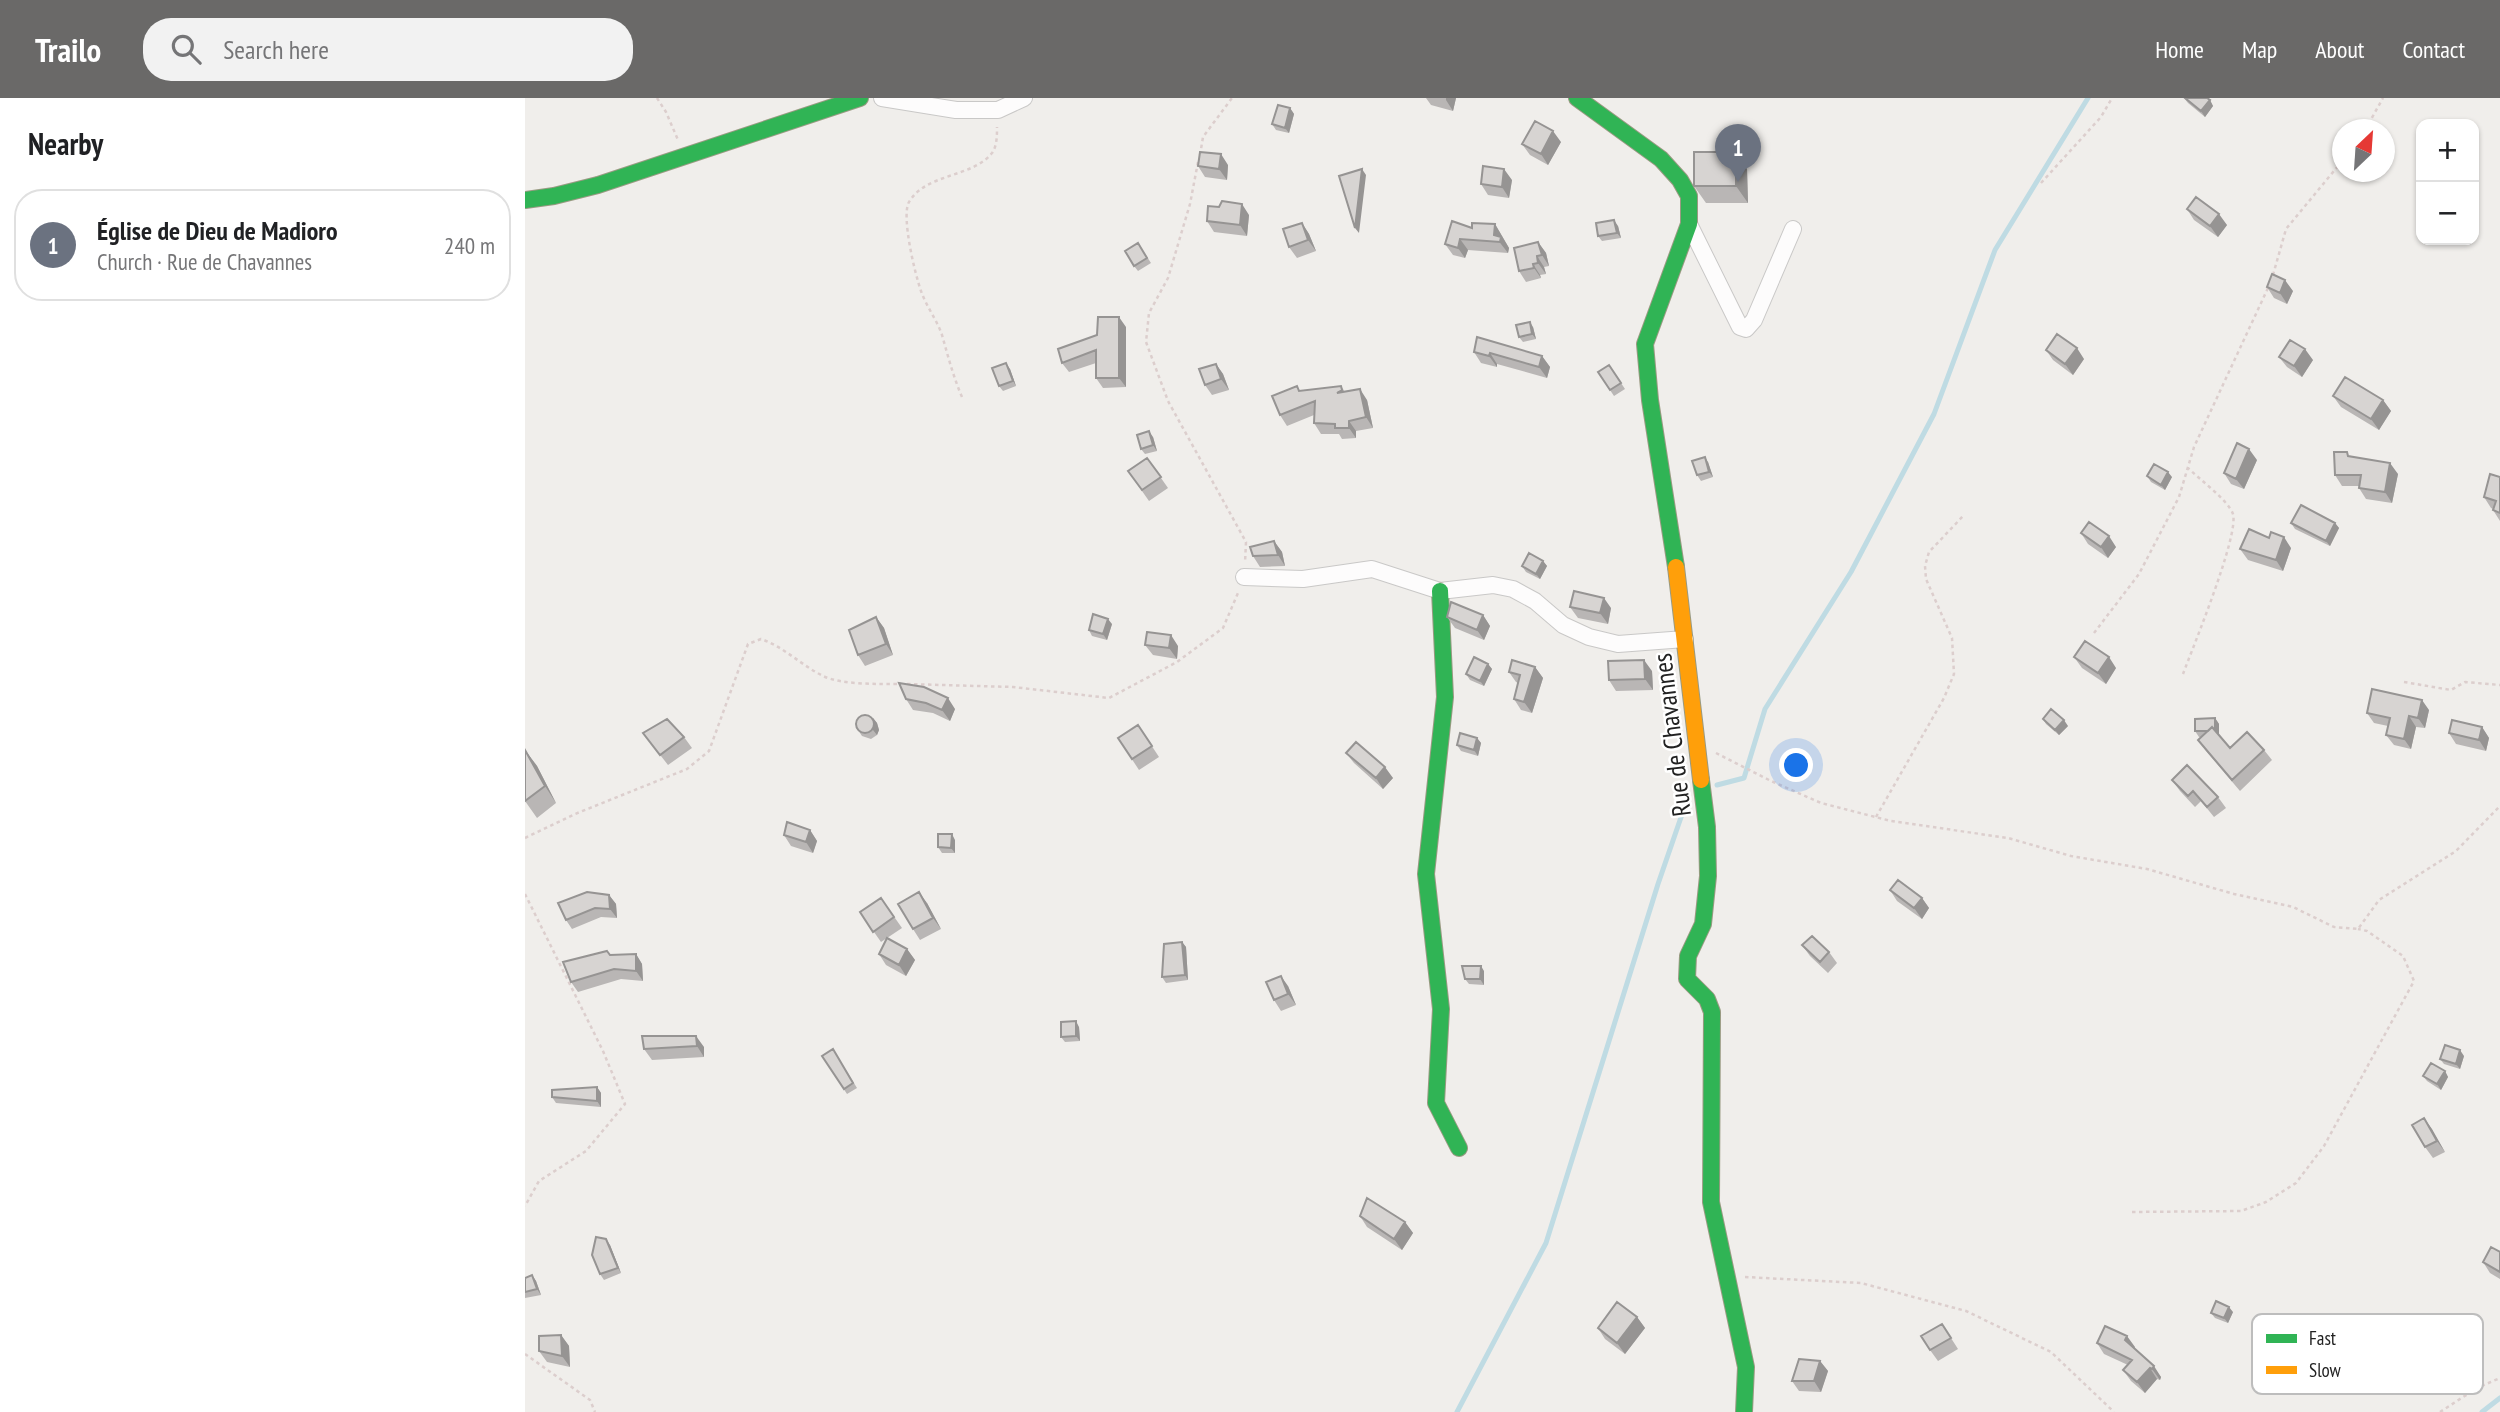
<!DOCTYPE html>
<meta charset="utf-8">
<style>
:root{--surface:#fff;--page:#f2f2f2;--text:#202124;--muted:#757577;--line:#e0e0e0;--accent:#6a6968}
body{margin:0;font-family:"PT Sans Narrow",sans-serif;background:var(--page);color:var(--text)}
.controls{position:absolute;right:21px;top:21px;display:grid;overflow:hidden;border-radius:14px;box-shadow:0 2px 5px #0004}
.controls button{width:63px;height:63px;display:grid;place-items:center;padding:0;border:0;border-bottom:2px solid var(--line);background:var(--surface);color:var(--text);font:35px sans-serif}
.compass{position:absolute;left:1807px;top:21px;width:63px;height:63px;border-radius:50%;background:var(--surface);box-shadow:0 2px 5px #0004;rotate:25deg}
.you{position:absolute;left:1272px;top:668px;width:24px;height:24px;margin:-18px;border:5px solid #fff;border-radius:50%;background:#1a73e8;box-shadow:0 0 0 10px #1a73e833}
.badge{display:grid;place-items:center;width:46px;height:46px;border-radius:50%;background:var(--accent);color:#fff;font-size:23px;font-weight:700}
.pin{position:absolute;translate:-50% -58px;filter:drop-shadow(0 2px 4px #0008)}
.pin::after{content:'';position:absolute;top:37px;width:24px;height:21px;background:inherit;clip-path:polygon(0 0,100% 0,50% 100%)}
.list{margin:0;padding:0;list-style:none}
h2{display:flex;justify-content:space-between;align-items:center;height:91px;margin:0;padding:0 28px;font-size:30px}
h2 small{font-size:23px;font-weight:400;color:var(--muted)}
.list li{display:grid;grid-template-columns:46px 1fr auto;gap:21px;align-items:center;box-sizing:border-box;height:112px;margin:0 14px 14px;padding:0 14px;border:2px solid var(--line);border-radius:28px}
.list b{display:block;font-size:26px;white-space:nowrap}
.list p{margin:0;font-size:23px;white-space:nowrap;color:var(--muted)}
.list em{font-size:23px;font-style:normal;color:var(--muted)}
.icon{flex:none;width:38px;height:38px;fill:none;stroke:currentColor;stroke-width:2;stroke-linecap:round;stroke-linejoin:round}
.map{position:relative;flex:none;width:1975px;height:1314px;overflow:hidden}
header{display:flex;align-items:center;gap:42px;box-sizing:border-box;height:98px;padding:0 35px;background:var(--accent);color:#fff}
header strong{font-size:33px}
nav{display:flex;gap:38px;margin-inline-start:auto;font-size:24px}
.search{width:490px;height:63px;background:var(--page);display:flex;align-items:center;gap:18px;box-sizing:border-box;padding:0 24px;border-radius:28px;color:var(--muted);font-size:26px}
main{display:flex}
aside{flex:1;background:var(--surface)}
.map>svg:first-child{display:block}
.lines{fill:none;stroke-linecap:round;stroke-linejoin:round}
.stream{stroke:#bfdbe3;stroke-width:5}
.street-casing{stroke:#c9c8c7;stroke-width:18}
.fast-casing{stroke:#999a82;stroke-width:18}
.slow-casing{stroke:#999a82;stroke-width:18}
.path{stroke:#dccecd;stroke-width:2.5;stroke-dasharray:3.5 3.5;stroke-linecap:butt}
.street{stroke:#fdfcfc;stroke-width:16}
.fast{stroke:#30b455;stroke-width:16}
.slow{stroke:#ff9f0a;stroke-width:16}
.wall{fill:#b9b6b5}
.shaded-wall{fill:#969493}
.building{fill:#d7d4d2;stroke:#969493;stroke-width:2}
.labels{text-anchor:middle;stroke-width:5;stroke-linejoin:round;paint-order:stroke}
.street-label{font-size:26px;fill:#222;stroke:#fff}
.key{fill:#fff;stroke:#bdbdbd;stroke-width:2}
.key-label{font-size:19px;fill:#222}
</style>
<header>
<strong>Trailo</strong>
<div class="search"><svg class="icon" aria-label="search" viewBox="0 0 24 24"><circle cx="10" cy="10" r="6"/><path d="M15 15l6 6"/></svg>Search here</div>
<nav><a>Home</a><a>Map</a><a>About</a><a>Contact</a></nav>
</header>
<main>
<aside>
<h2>Nearby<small></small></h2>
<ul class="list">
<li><span class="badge" style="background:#6b7280">1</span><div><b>Église de Dieu de Madioro</b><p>Church · Rue de Chavannes</p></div><em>240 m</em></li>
</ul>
</aside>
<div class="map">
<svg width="1975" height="1314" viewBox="0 0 1975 1314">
<rect width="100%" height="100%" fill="#f0eeeb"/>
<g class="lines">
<path class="stream" d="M1192,687L1219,680L1240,611L1326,474L1409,316L1470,152L1563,0
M932,1314L1021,1145L1133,786L1163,699
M1957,1314L1975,1300"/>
<defs>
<path id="street" d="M357,0L431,12H473L499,0
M1164,126L1215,229L1221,231L1229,222L1268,131
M719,479L778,481L847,471L915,493L968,487L988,491L1010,503L1038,527L1064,539L1093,546L1160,541"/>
<path id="fast" d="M1052,0L1136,61L1155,82L1164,98V126L1120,246L1125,302L1151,469
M0,102L29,98L73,87L335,0
M915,493L920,599L901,776L916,911L911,1005L934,1050
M1176,682L1182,729L1183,778L1178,826L1163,858L1162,881L1182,901L1187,914L1186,1104L1221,1269L1219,1314"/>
<path id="slow" d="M1151,469L1176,682"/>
</defs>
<use href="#street" class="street-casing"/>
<use href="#fast" class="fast-casing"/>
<use href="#slow" class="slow-casing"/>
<path class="path" d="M132,0L141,14L153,42
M1840,32L1858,0
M675,57L678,39L707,0
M673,64L665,106L643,180L624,215L621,244L643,303L721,444L720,465
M1516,85L1576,19L1587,0
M1748,177L1761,131L1818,62
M437,299C428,278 423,258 417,237C412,222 401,208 396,193C390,176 376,118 384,104C401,75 447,80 467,55C472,48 472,38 472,29
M1569,535L1614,476L1654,399L1669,349L1743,190
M1658,576C1668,549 1714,438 1708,416C1703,402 1674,381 1663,370
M1879,584L1926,592L1940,584L1975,587
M382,586L488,589L584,600L652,564L698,530L713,495
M1191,655L1246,683L1296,705L1366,723L1483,740L1546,758L1622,771L1709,796L1768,809L1809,829L1833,831L1854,802L1931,753L1975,708
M1351,719L1419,600L1429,576L1427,540L1401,481L1400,468L1404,454L1439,417
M0,740L50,716L162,671L184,653L223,546L236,541C259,549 276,567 298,578C317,587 354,586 376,586
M0,796L78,953L100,1006L61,1053L14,1083L0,1108
M1607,1114L1716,1113L1741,1104L1771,1085L1799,1048L1889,883L1878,858L1842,833L1833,831
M1220,1179L1336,1185L1441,1213L1526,1254L1589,1314
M0,1256L65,1302L70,1314
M1915,1314L1952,1290L1975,1280"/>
<use href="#street" class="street"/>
<use href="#fast" class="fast"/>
<use href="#slow" class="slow"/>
</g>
<path class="wall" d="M901,0H931L928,13L906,7Z
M1659,0L1685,2L1688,8L1680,19L1663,5Z
M765,10L769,16L764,35L751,32L747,26Z
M1036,44L1023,67L1005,57L997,46Z
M703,67L702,82L680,79L673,68Z
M1222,71L1223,105H1181L1169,88Z
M987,82L984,100L963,97L956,86Z
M1662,111L1702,127L1693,139L1669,122Z
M724,117L722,138L689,134L682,123Z
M777,125L784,136L791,153L772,160L764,149Z
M970,126L984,150L983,155L943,152L940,160L928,157L920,146L947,130Z
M1093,128L1096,140L1077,143L1073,138Z
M1013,144L1021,155L1024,168L1019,169L1021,176L1015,177L1016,180L1001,184L994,173Z
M613,145L626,165L613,173L609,168Z
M1742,189L1768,193L1762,206L1749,200Z
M601,229V289L578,290L571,280V265L544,274L537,265Z
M1008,229L1011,241L998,244L994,239Z
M1521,252L1559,261L1548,277L1528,262Z
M949,254L1017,258L1025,269L1022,280L972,266V269L956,265Z
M1754,259L1788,262L1777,279L1762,269Z
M691,266L698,276L704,292L687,297L680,287Z
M1084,267L1100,291L1089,298L1085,292Z
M485,271L491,288L478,293L474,288Z
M772,288L775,293L816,288L820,294L842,302L848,330L831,333V340L817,341L814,336H796L789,325V317L762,328L755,317Z
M1808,298L1858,302L1866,313L1854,332L1816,309Z
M628,339L632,353L620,356L616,351Z
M1826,359L1873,376L1867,405L1841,401L1834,390V388H1817L1810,377Z
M622,360L643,390L624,403L603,373Z
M1732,362L1719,391L1706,386L1699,375Z
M1183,364L1188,379L1176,383L1172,377Z
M1622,378L1647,379L1640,392L1626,384Z
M1975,379V423L1968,412V411L1966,410L1959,399Z
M1766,425H1810L1814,430L1805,448L1770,431Z
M1556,435L1591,449L1583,460L1563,446Z
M749,443L757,454L760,468L735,469L728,458Z
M1766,450L1758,473L1723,462L1715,451Z
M1018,463L1022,468L1015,481L1001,474L997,468Z
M1045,509L1086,510L1083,526L1053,520Z
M958,517L965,528L959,542L930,530L922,519Z
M351,519L359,530L368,557L340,568L333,557Z
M587,526L582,542L567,538L564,532Z
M620,547L653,548L652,561L628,557Z
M1549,559L1591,570L1581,586L1557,570Z
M963,566L967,571L959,588L945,582L941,576Z
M1010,569L1018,580L1007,615L996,612L989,601L993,585L991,584L984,574Z
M1127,573L1128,592L1091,593L1084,582Z
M381,601L430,611L425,623L408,615L388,612Z
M1904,612L1900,630L1891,629L1886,651L1869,647L1861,637L1863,628L1849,625L1842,615Z
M348,620L352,625L354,632L352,637L346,641L337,638L333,632Z
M1690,620L1694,626V637L1705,650L1739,652L1747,662L1715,693L1681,653L1673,642L1676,639H1674L1670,633Z
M1518,621L1543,628L1534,637L1521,626Z
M613,627L634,659L614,672L593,640Z
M1957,629L1964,640L1961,653L1931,646L1924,635Z
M118,635L159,639L167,650L143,667Z
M952,640L956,645L953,658L936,653L932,647Z
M0,652L12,668L31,705L12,720L0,703Z
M821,655L868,680L858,691L829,665Z
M1647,682L1693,699L1701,710L1689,719L1676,703L1670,709L1655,693Z
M285,732L292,743L288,755L266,748L259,737Z
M430,742V755H417L413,749Z
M1365,792L1397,800L1404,810L1397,821L1372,803Z
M84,797L91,806L92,820L76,819L47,831L41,822Z
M356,800L377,830L362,840L382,851L390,862L381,878L361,867L354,856L362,840L356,844L335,814Z
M402,805L416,831L395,842L388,831Z
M657,844L661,849L663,882L641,885L637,879Z
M1277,847L1304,854L1312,865L1303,875L1285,858Z
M111,856L117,866L118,883L96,881L53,894L46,884L85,857Z
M959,873V887L944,886L940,881Z
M763,888L771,907L756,913L749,902Z
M554,929L555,943L540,944L536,939Z
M117,938L179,949V959L127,962L119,951Z
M308,951L332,990L322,996L297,958Z
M1939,958L1935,971L1919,966L1915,961Z
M1920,973L1923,979L1916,992L1902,983L1898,978Z
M72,989L76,995V1009L31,1005L27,999Z
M1899,1020L1920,1054L1908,1060L1900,1049Z
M835,1118L880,1124L888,1135L877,1152L842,1129Z
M85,1147L96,1175L79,1182L75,1176Z
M1975,1154V1181L1965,1175L1958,1164Z
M7,1177L11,1183L16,1197L0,1200V1180Z
M1708,1214L1703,1225L1690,1220L1686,1215Z
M1112,1219L1120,1230L1100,1256L1080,1241L1073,1230Z
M1417,1226L1433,1251L1413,1263L1405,1252Z
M36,1237L44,1248L45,1269L22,1264L14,1253Z
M1572,1245L1610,1249L1609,1250L1636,1279L1635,1282L1632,1281L1620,1295L1606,1283L1598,1272L1603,1267L1579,1256Z
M1295,1263L1303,1273L1296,1294L1274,1293L1267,1283Z
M1859,1268L1886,1275L1893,1286L1883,1295L1867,1279Z"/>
<path class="shaded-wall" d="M921,0H931L928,13L921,2Z
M1685,2L1688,8L1680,19L1676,13Z
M765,10L769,16L764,35L760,30Z
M1028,33L1036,44L1023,67L1016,56Z
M1211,54L1222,71L1223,105L1211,88Z
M696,56L703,67L702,82L694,71Z
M837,71L841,77L834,135L830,130Z
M979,71L987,82L984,100L977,89Z
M717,106L724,117L722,138L715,127Z
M1694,116L1702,127L1693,139L1685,128Z
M1089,122L1093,128L1096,140L1092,135Z
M777,125L784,136L791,153L783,142Z
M970,126L984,150L983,155L969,137Z
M935,141L943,152L940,160L933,150Z
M1013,144L1021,155L1024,168L1017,157Z
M1012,158L1019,169L1021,176L1013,165Z
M1008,166L1015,177L1016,180L1009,170Z
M1760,182L1768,193L1762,206L1755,195Z
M594,219L601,229V289L594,280Z
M1005,224L1008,229L1011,241L1007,236Z
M1552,250L1559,261L1548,277L1540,266Z
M1780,251L1788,262L1777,279L1769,268Z
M965,255L972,266V269L964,258Z
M1017,258L1025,269L1022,280L1014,269Z
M481,265L485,271L491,288L488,283Z
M691,266L698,276L704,292L696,281Z
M835,291L842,302L848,330L841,319Z
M1858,302L1866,313L1854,332L1846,321Z
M824,323L831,333V340L824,330Z
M624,333L628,339L632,353L628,347Z
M1724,351L1732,362L1719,391L1711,381Z
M1180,359L1183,364L1188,379L1184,374Z
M1865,365L1873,376L1867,405L1860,394Z
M1643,374L1647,379L1640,392L1636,387Z
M1810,425L1814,430L1805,448L1801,443Z
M1584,438L1591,449L1583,460L1576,449Z
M1759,439L1766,450L1758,473L1751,462Z
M749,443L757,454L760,468L753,457Z
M1018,463L1022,468L1015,481L1011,476Z
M1079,500L1086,510L1083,526L1075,515Z
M958,517L965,528L959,542L952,532Z
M351,519L359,530L368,557L361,546Z
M583,521L587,526L582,542L578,536Z
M646,537L653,548L652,561L644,550Z
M1584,559L1591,570L1581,586L1573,575Z
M1119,562L1127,573L1128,592L1120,581Z
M963,566L967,571L959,588L955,583Z
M1010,569L1018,580L1007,615L999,604Z
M423,600L430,611L425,623L417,612Z
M1897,602L1904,612L1900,630L1893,620Z
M1884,618L1891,629L1886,651L1879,641Z
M348,620L352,625L354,632L352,637L348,632Z
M1690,620L1694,626V639L1690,633Z
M1539,622L1543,628L1534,637L1530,632Z
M1957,629L1964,640L1961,653L1954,642Z
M952,640L956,645L953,658L949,652Z
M0,652L12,668L31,705L20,688Z
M860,669L868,680L858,691L851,680Z
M285,732L292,743L288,755L281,744Z
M427,736L430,742V755L426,750Z
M394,794L402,805L416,831L408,820Z
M84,797L91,806L92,820L85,811Z
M1397,800L1404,810L1397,821L1389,810Z
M657,844L661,849L663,882L660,877Z
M382,851L390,862L381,878L374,867Z
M111,856L117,866L118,883L111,873Z
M956,868L959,873V887L955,881Z
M756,878L763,888L771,907L763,896Z
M551,923L554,929L555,943L551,938Z
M171,938L179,949V959L172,948Z
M1935,952L1939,958L1935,971L1931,966Z
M1920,973L1923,979L1916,992L1912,986Z
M72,989L76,995V1009L72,1003Z
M1899,1020L1907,1031L1920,1054L1912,1043Z
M880,1124L888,1135L877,1152L869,1141Z
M81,1141L85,1147L96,1175L93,1170Z
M7,1177L11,1183L16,1197L12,1191Z
M1704,1209L1708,1214L1703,1225L1699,1220Z
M1112,1219L1120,1230L1100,1256L1092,1245Z
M36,1237L44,1248L45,1269L37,1258Z
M1602,1238L1610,1249L1608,1253L1600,1242Z
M1295,1263L1303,1273L1296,1294L1289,1283Z
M1629,1268L1636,1279L1635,1282L1627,1271Z
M1625,1270L1632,1281L1620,1295L1612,1284Z"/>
<path class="building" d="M1660,0H1682L1685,2L1676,13Z
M753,7L765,10L760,30L747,26Z
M1010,23L1028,33L1016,56L997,46Z
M675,54L696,56L694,71L673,68Z
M1169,54H1211V88H1169Z
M958,68L979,71L977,89L956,86Z
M837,71L830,130L814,78Z
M1671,99L1694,116L1685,128L1662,111Z
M697,103L717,106L715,127L682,123L683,108L694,109Z
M1089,122L1092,135L1073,138L1071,125Z
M927,123L947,130V125L970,126L969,137L976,139L975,144L935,141L933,150L920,146Z
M777,125L783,142L764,149L758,131Z
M1013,144L1017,157L1012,158L1013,165L1008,166L1009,170L994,173L989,150Z
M613,145L622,160L609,168L600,153Z
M1747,176L1760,182L1755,195L1742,189Z
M573,219H594V280H571V252L537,265L533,251L572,237Z
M1005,224L1007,236L994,239L991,227Z
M1532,236L1552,250L1540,266L1521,252Z
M952,239L1017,258L1014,269L965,255L964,258L949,254Z
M1765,242L1780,251L1769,268L1754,259Z
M481,265L488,283L474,288L467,270Z
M691,266L696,281L680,287L674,271Z
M1084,267L1096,285L1085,292L1073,274Z
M1820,279L1858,302L1846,321L1808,298Z
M772,288L774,293L816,288L817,292L812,295L835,291L841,319L824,323V330H810V326L789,325L790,303L755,317L747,298Z
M624,333L628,347L616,351L612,337Z
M1712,345L1724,351L1711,381L1699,375Z
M1809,354H1822L1823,358L1865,365L1860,394L1834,390L1836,377H1810Z
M1180,359L1184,374L1172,377L1167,363Z
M622,360L636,379L617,392L603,373Z
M1629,366L1643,374L1636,387L1622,378Z
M1965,376L1975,379V415L1968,412L1971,403L1959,399Z
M1776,407L1810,425L1801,443L1766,425Z
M1564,424L1584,438L1576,449L1556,435Z
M1724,431L1744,440L1746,434L1759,439L1751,462L1715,451Z
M749,443L753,457L728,458L725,449Z
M1004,455L1018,463L1011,476L997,468Z
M1049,493L1079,500L1075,515L1045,509Z
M926,504L958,517L952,532L922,519Z
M568,516L583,521L578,536L564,532Z
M351,519L361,546L333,557L324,532Z
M622,534L646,537L644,550L620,547Z
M1560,543L1584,559L1573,575L1549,559Z
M949,559L963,566L955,583L941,576Z
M987,562L1010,569L999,604L989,601L995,577L984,574Z
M1119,562L1120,581L1084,582L1083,563Z
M374,585L399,589L423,600L417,612L401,605L381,601Z
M1847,591L1897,602L1893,620L1884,618L1879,641L1861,637L1865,620L1842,615Z
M1526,611L1539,622L1530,632L1518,621Z
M331 626a9 9 0 1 1 18 0a9 9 0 1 1-18 0Z
M1690,620V632L1687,629L1683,633H1670V621Z
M142,621L159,639L135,657L118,635Z
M1927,622L1957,629L1954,642L1924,635Z
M613,627L627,648L607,661L593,640Z
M1687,629L1705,650L1722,634L1739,652L1707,682L1673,642Z
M935,635L952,640L949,652L932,647Z
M831,644L860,669L851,680L821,655Z
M0,652L20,688L0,703Z
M1662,667L1693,699L1682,709L1668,693L1663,698L1647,682Z
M262,724L285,732L281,744L259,737Z
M413,736H427L426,750L413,749Z
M1373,782L1397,800L1389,810L1365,792Z
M62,794L84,797L85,811L70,810L41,822L33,805Z
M394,794L408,820L388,831L373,806Z
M356,800L369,819L348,834L335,814Z
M1287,838L1304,854L1295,864L1277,847Z
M362,840L382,851L374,867L354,856Z
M657,844L660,877L637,879L639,846Z
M82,853L85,857L111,856V873L89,871L46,884L38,864Z
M937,868H956L955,881H940Z
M756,878L763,896L749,902L741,884Z
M551,923V938L536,939V924Z
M117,938H171L172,948L119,951Z
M1920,947L1935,952L1931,966L1915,961Z
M308,951L328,985L319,991L297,958Z
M1906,965L1920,973L1912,986L1898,978Z
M72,989V1003L27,999V992Z
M1899,1020L1912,1043L1900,1049L1887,1027Z
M842,1100L880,1124L869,1141L835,1118Z
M71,1139L81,1141L93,1170L75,1176L67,1157Z
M1966,1149L1975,1154V1174L1958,1164Z
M7,1177L12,1191L0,1194V1180Z
M1691,1203L1704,1209L1699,1220L1686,1215Z
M1092,1204L1112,1219L1092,1245L1073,1230Z
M1417,1226L1426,1240L1405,1252L1396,1238Z
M1580,1228L1602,1238L1600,1242L1629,1268L1627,1271L1625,1270L1612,1284L1598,1272L1607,1262L1572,1245Z
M36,1237L37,1258L14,1253V1238Z
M1274,1261L1295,1263L1289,1283H1267Z"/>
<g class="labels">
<g class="street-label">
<text transform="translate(1147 637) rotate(-97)" y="9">Rue de Chavannes</text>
</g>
</g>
<rect x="1727" y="1216" width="231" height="80" rx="10" class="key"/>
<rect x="1741" y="1236" width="31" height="9" fill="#30b455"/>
<rect x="1741" y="1268" width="31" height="8" fill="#ff9f0a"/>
<g class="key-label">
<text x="1784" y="1247">Fast</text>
<text x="1784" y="1279">Slow</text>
</g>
</svg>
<div class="controls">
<button>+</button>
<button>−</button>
</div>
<svg class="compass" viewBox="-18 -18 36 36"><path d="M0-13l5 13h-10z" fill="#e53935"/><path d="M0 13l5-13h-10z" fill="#757577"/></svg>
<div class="you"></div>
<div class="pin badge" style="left:1213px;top:84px;background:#6b7280">1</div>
</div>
</main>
